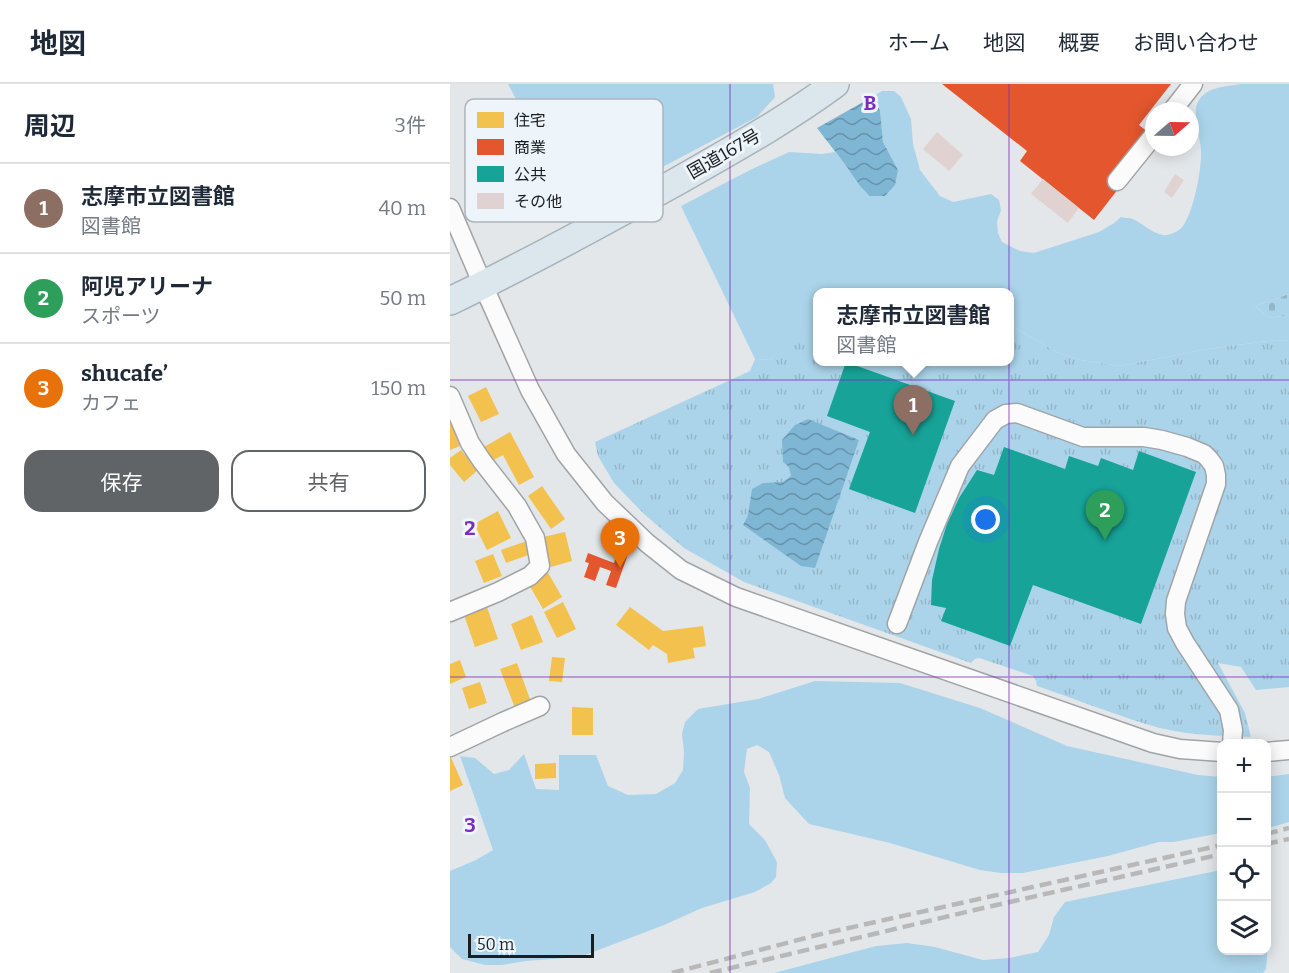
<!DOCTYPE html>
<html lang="ja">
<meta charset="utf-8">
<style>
:root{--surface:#fff;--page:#f2f2f3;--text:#1f2937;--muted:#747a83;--line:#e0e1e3;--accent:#616467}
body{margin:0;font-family:Bitter,"Noto Sans JP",serif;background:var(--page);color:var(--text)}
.controls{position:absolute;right:18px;bottom:18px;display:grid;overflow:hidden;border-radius:12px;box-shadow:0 3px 15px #0003}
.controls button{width:54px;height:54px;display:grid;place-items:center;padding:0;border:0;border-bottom:2px solid var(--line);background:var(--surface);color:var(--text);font:30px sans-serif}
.compass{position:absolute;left:695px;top:18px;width:54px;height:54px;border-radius:50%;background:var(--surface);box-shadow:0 3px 15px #0003;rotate:70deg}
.scale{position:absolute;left:18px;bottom:15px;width:126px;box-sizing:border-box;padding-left:6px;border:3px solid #1b1e20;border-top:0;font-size:16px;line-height:21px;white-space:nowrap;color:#1b1e20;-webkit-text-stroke:4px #edf5fa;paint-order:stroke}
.you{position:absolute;left:536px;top:436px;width:21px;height:21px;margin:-15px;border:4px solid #fff;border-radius:50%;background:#1a73e8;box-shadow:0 0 0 9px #1a73e833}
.badge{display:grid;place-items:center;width:39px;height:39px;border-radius:50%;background:var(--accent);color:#fff;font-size:20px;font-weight:700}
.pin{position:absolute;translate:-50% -50px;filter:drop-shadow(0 2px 3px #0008)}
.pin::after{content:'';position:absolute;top:32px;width:21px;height:18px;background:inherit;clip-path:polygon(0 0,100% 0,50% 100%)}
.popup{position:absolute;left:363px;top:204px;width:201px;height:78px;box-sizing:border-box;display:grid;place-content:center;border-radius:12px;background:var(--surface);filter:drop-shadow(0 2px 4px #0005);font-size:20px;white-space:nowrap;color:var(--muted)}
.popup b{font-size:22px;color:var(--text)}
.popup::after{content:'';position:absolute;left:50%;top:100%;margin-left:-12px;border:12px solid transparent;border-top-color:var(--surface)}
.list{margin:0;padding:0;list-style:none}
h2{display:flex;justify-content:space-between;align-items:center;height:78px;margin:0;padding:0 24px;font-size:26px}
h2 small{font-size:20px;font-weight:400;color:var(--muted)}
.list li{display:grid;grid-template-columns:39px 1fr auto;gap:18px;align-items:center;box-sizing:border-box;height:90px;padding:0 24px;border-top:2px solid var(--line)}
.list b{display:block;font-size:22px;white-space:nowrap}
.list p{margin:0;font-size:20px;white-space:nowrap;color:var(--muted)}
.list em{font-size:20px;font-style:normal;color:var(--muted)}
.actions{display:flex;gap:12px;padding:18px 24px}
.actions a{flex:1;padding:14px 0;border:2px solid var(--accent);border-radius:18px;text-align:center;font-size:21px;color:var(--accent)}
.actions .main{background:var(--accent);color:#fff}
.icon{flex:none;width:33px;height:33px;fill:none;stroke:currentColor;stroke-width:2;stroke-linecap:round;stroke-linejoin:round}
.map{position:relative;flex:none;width:839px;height:889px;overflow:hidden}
header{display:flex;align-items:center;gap:36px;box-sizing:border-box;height:84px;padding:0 30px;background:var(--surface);border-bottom:2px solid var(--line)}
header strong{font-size:28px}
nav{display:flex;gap:33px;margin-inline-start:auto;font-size:21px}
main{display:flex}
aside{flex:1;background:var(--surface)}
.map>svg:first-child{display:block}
.grass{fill:#abd4ea}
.cemetery{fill:url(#cemetery-stones)}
.park{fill:url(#park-tufts)}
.water{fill:url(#water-waves)}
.homes{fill:#f2c14e}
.shops{fill:#e4572e}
.public{fill:#17a398}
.building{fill:#e0d2d1}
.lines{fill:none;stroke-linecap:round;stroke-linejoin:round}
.minor-casing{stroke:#a1a4a6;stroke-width:21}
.highway-casing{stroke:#a6b3ba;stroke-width:30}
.minor{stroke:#fbfbfc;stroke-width:18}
.highway{stroke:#dce7ed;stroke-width:27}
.rail{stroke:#b8b8b9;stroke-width:4.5;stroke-dasharray:12 6;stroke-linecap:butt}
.grid{fill:none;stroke:#7b2cbf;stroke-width:1.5;stroke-opacity:0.55}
.labels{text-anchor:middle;stroke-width:6;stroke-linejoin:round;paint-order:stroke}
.street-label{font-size:18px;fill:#1b1e20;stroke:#edf5fa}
.key{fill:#edf5fa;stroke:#aeb4b9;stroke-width:1.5}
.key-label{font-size:16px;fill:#1b1e20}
.grid-label{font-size:20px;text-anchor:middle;font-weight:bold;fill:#7b2cbf;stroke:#edf5fa;stroke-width:6;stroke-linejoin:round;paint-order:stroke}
</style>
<header>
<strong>地図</strong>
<nav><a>ホーム</a><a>地図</a><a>概要</a><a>お問い合わせ</a></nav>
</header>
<main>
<aside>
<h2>周辺<small>3件</small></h2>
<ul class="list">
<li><span class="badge" style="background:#8d6e63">1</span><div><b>志摩市立図書館</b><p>図書館</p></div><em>40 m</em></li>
<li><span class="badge" style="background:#2e9e5b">2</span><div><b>阿児アリーナ</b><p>スポーツ</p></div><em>50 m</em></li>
<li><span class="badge" style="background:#e8710a">3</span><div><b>shucafe’</b><p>カフェ</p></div><em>150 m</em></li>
</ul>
<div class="actions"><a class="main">保存</a><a>共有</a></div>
</aside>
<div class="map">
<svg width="839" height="889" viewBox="0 0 839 889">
<defs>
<pattern id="cemetery-stones" width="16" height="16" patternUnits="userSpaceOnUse" patternTransform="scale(1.5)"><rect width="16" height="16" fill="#abd4ea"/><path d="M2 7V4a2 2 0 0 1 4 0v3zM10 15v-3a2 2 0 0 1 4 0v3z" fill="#93b6c8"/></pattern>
<pattern id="park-tufts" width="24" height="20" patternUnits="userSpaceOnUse" patternTransform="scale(1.5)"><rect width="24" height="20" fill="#abd4ea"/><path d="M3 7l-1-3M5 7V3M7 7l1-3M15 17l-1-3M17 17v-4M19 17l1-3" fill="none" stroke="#93b6c8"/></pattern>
<pattern id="water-waves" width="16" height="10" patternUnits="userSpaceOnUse" patternTransform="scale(1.5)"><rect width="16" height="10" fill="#7eb6d3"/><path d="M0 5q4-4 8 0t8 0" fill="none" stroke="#6693ab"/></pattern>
</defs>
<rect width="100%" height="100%" fill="#e3e7ea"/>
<path class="grass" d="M58,0H323L325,13L307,33L126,129Z
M791,0H839V210L805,222L819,234L839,231V257L826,256L757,265L670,282L631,276L606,268L559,240V208H367V249C350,250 331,263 320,276L305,275L231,122L300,86L339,68L372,70L385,68L397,83L448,86L433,58L430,26L422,13L432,7H444L451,13L461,35L463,60L470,86L490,112L503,118L541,110L549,116L551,126L547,138L548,149L552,158L570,167L584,169L649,148L664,139L671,133C674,134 677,134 680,134C692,138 700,149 713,151C719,152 730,147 733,142C744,127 752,84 751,66C750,53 743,30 747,20C755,2 775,3 791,0Z
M365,597L450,599L530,624L617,662L748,691L771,693V749L724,758H709L658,772L573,789H551L530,786L440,759L359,740L335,714L329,691L319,668L307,661L297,665L294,688L300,704L299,740L315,756L327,778L326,793L321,799L305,808L252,824L214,841L130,873L76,877L52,881H35L12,875L0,863V787L26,776L43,766L10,672L25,674L44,690L59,686L74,670L86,705L109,706V671H146L158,702L178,711L206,710L225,699L233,686L234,668L232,650L235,638L248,625L308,615Z
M839,690V738L822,743H817V693Z
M771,786L772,866H816L817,816L820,834L816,885L813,889H324L426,862L457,859L485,863L533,876L559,874L588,868L599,851L604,833L615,818Z"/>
<path class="cemetery" d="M839,210V231L819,234L805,222Z"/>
<path class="park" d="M559,240L606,268L631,276L670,282L757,265L826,256L839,257V603L806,606L791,583L768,579L795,629L801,653C766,652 730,651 696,640C660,629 623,614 587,602L586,597L583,592L529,574L525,575L521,579L294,498L234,464L194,430L164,399L148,372L145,358L300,287L305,275L320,276C335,258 344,251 367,249V278H559Z"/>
<path class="water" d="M422,13L430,26L433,58L448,86L445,101L435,112H420L410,102L397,83L367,44Z
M358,335L409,356L365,484L351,482L293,441L298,431L302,405L313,399L333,398L341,392L339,383L333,378L332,356L345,341Z"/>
<path class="homes" d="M36,303L49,330L31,338L18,312Z
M0,336L10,362L0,366Z
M60,348L84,393L69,401L53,371L42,377L34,363Z
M11,366L28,386L14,398L0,381V374Z
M92,402L115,435L101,445L78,412Z
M48,427L61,454L37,466L24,440Z
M115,448L122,477L101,483L93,453Z
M77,457L81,470L56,479L51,466Z
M43,470L52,492L34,499L25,477Z
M97,487L112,513L93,525L78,499Z
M113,518L126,545L107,554L94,528Z
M37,523L48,555L25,563L14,531Z
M180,523L213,547L253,542L256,562L243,564L245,574L218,579L217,570L203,561L199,566L166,541Z
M82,531L93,558L71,566L61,540Z
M102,573L115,574L112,598L99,597Z
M10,576L16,593L0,600V580Z
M67,579L81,618L65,624L50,585Z
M30,598L37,619L19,625L12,604Z
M122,623L143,624V651H122Z
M0,671L13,701L0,707Z
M106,679V694L85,695V680Z"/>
<path class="shops" d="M492,0H721L689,41L704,53V59L644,136L570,77L577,67Z
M168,467L178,470L166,504L156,501L161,487L150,483L145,497L134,493L139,479L135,478L138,469L164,479Z"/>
<path class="public" d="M396,278L505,317L465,429L399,405L420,348L377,332Z
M554,363L615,385L619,372L648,382L651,374L683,386L689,367L746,388L691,540L583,501L560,562L491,537L496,524L481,521L482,496L489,465L497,440L509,414L527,386L544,391Z"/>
<path class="building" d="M487,48L513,71L499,87L473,65Z
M725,90L734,96L722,114L714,108Z
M593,95L629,124L618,139L581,110Z"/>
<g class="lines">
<defs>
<path id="minor" d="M722,27L743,0
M667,97L704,51
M0,124L33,201L80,306L116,370L155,419L197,459L231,486L286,513L703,659L730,665L772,668
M0,312L20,359L32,377L67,422L85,454L90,482L80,492L48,508L0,528
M447,540L478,458L510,382L545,336L556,330L567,329L633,353H694L712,356L737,363L754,370L759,375L764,382L766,391V400L726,517L725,530L727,544L735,559L779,626L783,646L782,660
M0,663L53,638L90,622
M816,668L839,666"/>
<path id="highway" d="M0,217C77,180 152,139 226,98C280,67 335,37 385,0"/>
</defs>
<use href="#minor" class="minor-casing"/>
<use href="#highway" class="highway-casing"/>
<use href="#minor" class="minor"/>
<use href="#highway" class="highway"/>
<path class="rail" d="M816,750L839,744
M816,760L839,755
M222,889L367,851L772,761
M260,889L529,825L772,770"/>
</g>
<path class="grid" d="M280,0V889M559,0V889M0,296H839M0,593H839"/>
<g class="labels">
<g class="street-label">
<text transform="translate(274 70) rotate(-30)" y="6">国道167号</text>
</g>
</g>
<rect x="15" y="15" width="198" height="123" rx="9" class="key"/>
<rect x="27" y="28" width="27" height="16" fill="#f2c14e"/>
<rect x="27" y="55" width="27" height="16" fill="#e4572e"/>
<rect x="27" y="82" width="27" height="16" fill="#17a398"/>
<rect x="27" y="109" width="27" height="16" fill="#e0d2d1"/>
<g class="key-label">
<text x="64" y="42">住宅</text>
<text x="64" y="69">商業</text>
<text x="64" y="96">公共</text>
<text x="64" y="123">その他</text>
</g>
<g class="grid-label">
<text x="420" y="26">B</text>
<text x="20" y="451">2</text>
<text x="20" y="748">3</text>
</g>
</svg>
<div class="controls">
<button>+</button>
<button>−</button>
<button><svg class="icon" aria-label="locate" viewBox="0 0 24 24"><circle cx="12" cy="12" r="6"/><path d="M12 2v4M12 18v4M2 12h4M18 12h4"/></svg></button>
<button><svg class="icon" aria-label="layers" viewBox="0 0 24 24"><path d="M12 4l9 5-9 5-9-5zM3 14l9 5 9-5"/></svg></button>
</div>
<svg class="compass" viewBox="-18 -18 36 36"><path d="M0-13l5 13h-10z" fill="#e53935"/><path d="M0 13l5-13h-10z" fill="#747a83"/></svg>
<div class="scale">50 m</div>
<div class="you"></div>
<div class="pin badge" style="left:463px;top:351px;background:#8d6e63">1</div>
<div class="popup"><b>志摩市立図書館</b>図書館</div>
<div class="pin badge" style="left:655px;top:456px;background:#2e9e5b">2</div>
<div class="pin badge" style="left:170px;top:484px;background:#e8710a">3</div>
</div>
</main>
